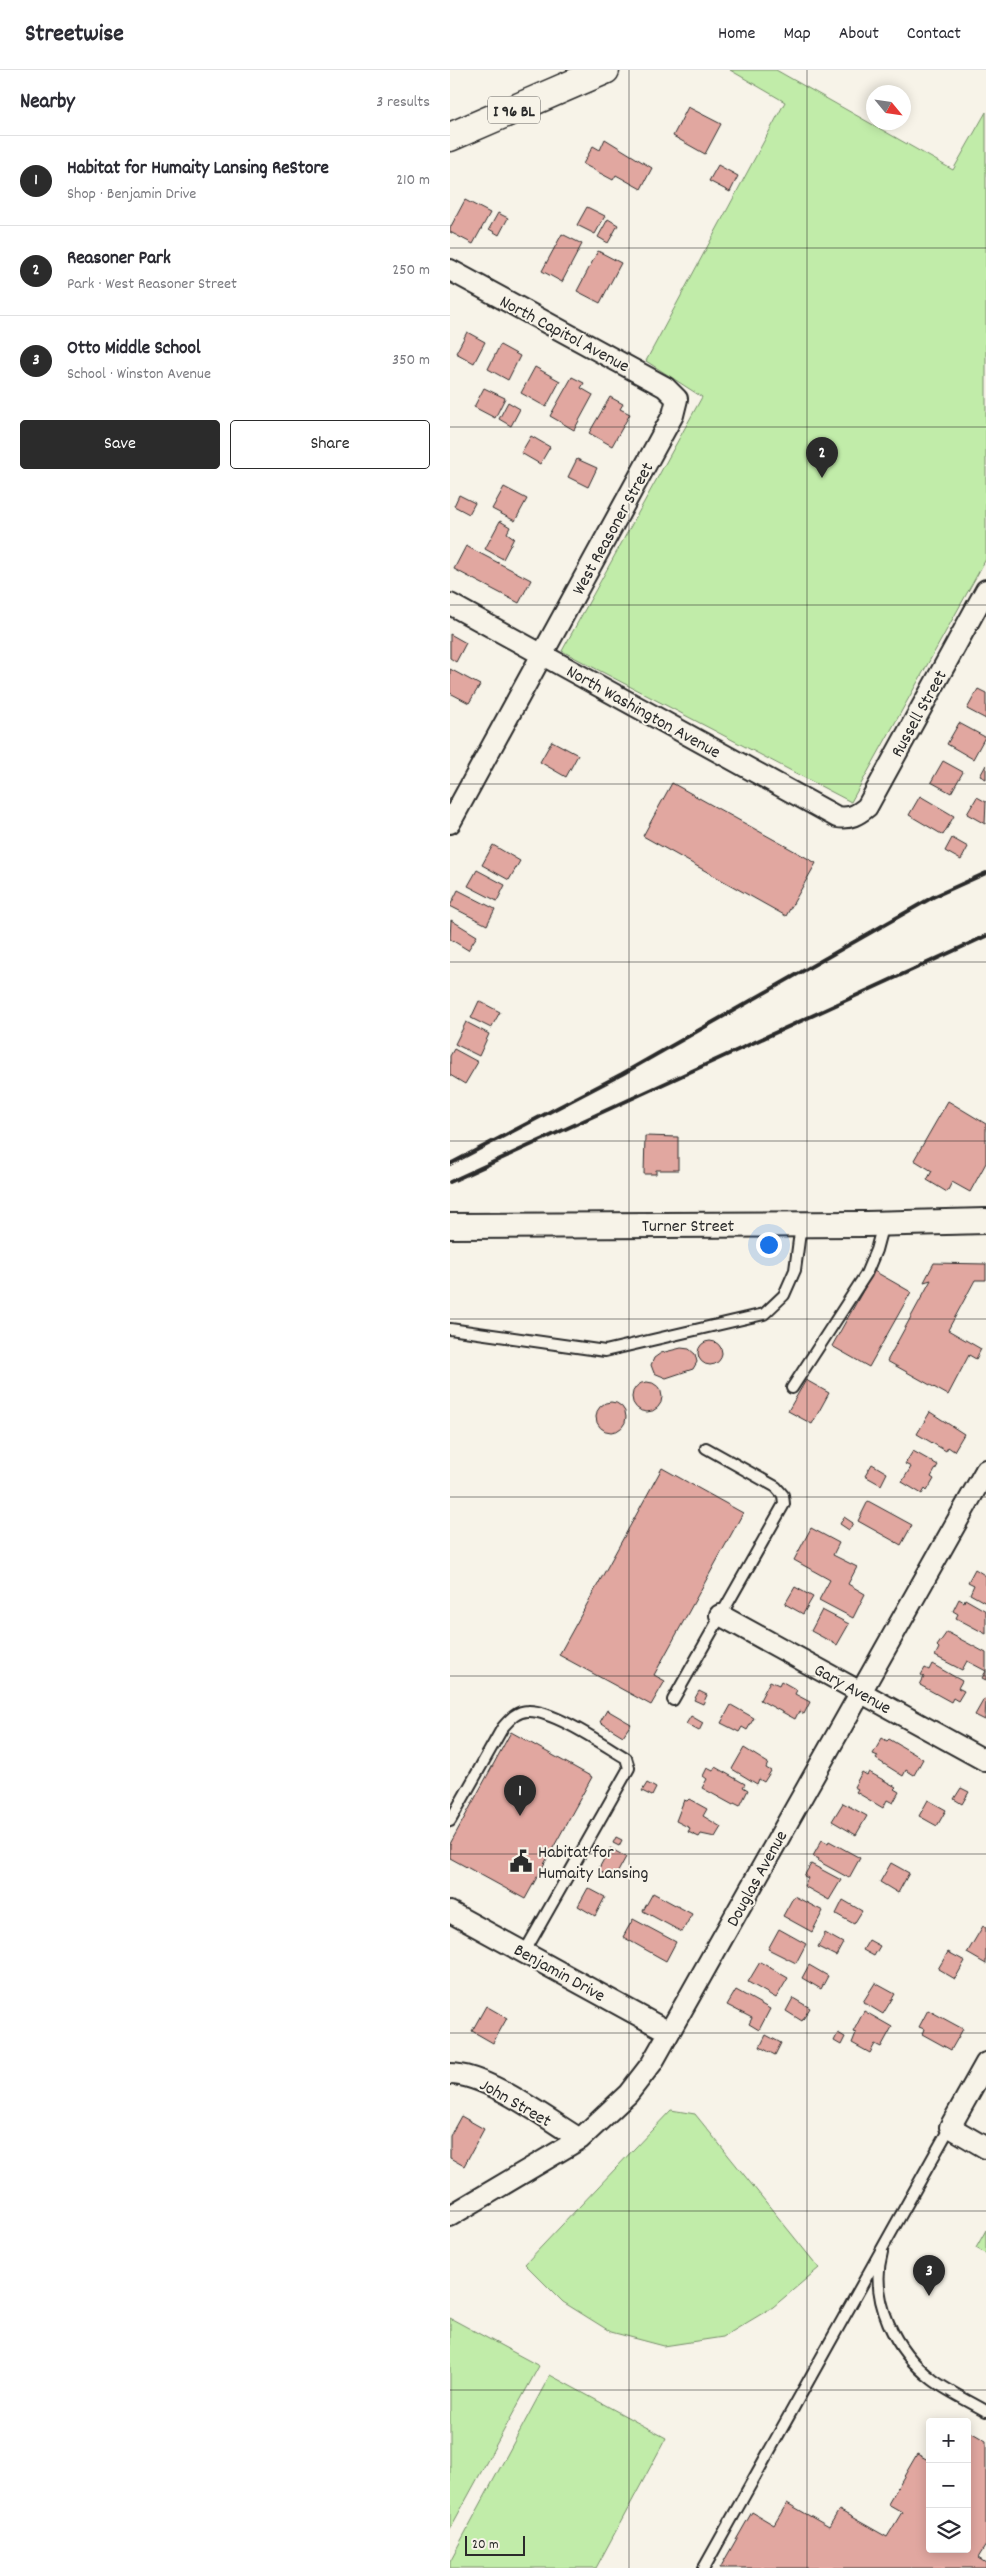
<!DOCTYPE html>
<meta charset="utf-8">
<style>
:root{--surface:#fff;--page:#f7f7f7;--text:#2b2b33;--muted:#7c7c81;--line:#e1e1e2;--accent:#2b2b2b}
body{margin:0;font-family:Dekko,sans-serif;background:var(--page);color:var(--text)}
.controls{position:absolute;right:15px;bottom:15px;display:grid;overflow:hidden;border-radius:5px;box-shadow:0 2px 12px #0003}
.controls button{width:45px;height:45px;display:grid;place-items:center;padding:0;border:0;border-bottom:1px solid var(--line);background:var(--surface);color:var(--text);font:25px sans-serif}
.compass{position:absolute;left:416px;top:15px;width:45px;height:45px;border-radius:50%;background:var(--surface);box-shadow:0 2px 12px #0003;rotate:119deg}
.scale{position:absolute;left:15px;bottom:12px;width:60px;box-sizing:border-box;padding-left:5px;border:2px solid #2b2b2b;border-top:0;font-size:14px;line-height:18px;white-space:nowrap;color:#2b2b2b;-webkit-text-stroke:4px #f7f3e8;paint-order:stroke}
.you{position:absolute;left:318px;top:1174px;width:18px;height:18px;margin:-12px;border:4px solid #fff;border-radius:50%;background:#1a73e8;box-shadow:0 0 0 8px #1a73e833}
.badge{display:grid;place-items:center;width:32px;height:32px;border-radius:50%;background:var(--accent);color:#fff;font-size:16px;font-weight:700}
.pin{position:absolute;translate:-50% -41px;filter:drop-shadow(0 1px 2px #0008)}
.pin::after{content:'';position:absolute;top:26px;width:18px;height:15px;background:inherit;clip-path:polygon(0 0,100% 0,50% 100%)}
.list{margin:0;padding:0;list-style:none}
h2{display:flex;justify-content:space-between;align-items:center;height:65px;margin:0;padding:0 20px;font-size:21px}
h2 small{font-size:16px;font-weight:400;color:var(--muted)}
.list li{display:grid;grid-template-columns:32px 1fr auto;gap:15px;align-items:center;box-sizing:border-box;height:90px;padding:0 20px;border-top:1px solid var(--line)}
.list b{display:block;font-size:19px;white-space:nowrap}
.list p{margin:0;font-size:16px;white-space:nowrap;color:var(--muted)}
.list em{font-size:16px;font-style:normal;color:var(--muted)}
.actions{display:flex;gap:10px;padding:15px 20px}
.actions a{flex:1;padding:11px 0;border:1px solid var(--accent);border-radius:5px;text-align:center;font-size:18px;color:var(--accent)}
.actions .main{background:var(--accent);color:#fff}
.icon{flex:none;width:28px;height:28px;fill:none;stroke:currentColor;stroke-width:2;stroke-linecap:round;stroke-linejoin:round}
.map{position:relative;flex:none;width:536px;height:2498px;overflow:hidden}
header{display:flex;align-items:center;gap:30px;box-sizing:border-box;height:70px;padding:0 25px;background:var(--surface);border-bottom:1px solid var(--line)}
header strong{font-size:24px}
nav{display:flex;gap:28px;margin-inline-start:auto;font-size:18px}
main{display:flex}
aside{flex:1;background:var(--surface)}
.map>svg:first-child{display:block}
.green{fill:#c1eca9;stroke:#768c6a}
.building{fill:#e1a7a0;stroke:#2b2b2b}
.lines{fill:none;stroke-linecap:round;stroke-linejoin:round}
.service-casing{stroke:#2b2b2b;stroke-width:14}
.minor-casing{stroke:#2b2b2b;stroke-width:24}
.tertiary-casing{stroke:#2b2b2b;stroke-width:28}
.primary-casing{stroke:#2b2b2b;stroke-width:31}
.service{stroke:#f7f3e8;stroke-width:10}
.minor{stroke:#f7f3e8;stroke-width:20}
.tertiary{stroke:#f7f3e8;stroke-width:24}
.primary{stroke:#f7f3e8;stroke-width:28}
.rail{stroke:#2b2b2b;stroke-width:4}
.grid{fill:none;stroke:#2b2b2b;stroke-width:1;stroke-opacity:0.55}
.labels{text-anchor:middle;stroke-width:4;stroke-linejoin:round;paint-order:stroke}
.shield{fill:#f7f3e8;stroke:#686764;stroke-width:1}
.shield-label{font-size:16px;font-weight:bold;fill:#2b2b2b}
.street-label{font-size:18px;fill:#2b2b2b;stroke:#f7f3e8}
.poi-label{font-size:18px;fill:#2b2b2b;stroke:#f7f3e8;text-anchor:start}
</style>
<header>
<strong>Streetwise</strong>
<nav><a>Home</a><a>Map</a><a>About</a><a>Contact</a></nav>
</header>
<main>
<aside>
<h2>Nearby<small>3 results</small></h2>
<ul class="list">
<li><span class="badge">1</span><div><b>Habitat for Humaity Lansing ReStore</b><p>Shop · Benjamin Drive</p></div><em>210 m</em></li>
<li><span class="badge">2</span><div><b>Reasoner Park</b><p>Park · West Reasoner Street</p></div><em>250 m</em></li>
<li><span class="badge">3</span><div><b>Otto Middle School</b><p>School · Winston Avenue</p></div><em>350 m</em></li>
</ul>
<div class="actions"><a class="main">Save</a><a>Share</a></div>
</aside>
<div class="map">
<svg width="536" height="2498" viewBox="0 0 536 2498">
<rect width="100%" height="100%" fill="#f7f3e8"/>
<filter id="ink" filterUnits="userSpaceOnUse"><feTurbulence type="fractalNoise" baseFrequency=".02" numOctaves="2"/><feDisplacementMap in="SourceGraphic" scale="10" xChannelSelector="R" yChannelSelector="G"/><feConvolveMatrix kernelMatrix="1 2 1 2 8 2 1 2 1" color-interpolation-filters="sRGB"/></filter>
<g filter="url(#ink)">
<path class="green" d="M280,0H326L503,100L536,42V489L401,732L112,581L252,327L196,291L335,32Z
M221,2040L245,2044L369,2198L323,2237L273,2267L214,2276L161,2262L113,2232L75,2194Z
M536,2160V2184L526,2178Z
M0,2248L89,2296L0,2459Z
M100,2305L216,2368L146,2498H0V2491Z"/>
<path class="building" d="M238,37L271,54L255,84L223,66Z
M155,69L202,98L191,119L166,105L163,110L133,94L143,76L150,80Z
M268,95L288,106L280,122L259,111Z
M15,130L40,143L23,174L0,162V158Z
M137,137L155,146L145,164L127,155Z
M48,143L58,148L49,165L39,159Z
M158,149L168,155L158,173L148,167Z
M112,164L132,174L112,212L92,201Z
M148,181L171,193L150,233L127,221Z
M17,262L35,272L24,293L6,283Z
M50,275L70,286L58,310L38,299Z
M85,297L110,311L96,337L71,323Z
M122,307L134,313L131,318L143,325L124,360L100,346Z
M34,318L55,328L45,348L24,337Z
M160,327L173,334L170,339L180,344L162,376L139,363Z
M58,332L70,339L61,356L49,349Z
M81,366L100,377L90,394L71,383Z
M127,389L147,398L138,417L118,407Z
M54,417L77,429L65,451L42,439Z
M9,425L25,433L19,444L4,436Z
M50,451L60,457L57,463L64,468L53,489L35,479Z
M16,476L81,510L69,533L4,499Z
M0,564L16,573L6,592L0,588Z
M0,599L30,615L19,633L0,623Z
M528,619L536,623V649L517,639Z
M509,653L535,667L523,689L497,674Z
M102,671L128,685L116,707L90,692Z
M493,691L513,702L501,723L481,712Z
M536,695V709L530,706Z
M222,713L366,793L336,846L193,766Z
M470,726L504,746L493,765L459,745Z
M527,727L536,732L535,754L517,744Z
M502,768L518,777L511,790L495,781Z
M43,775L70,791L59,810L32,795Z
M27,800L55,815L47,831L18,816Z
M8,820L45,839L37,855L0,836Z
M1,850L27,866L18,880L0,869Z
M29,931L50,942L41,958L21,948Z
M16,952L39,964L29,986L5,974Z
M4,979L28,992L15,1014L0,1005V986Z
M498,1031L536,1054V1093L520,1122L502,1112L497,1122L477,1110L482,1101L464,1090Z
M195,1066L228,1067V1100H206V1104H194Z
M484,1193L536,1194V1210H525L498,1260L531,1279L526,1289L519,1285L498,1325L437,1291L481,1210L474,1212Z
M424,1201L461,1222L419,1297L382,1276Z
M248 1283a12 12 0 1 1 24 0a12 12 0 1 1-24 0Z
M231,1278L239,1279L245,1284L247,1292L243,1299L216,1308L204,1303L201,1295L204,1288L211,1283Z
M356,1310L379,1323L362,1354L338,1341Z
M182 1327a15 15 0 1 1 30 0a15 15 0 1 1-30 0Z
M146 1347a15 15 0 1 1 30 0a15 15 0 1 1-30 0Z
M480,1342L514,1364L504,1381L498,1377L496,1381L467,1364Z
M463,1381L488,1395L481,1407L484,1409L477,1421L475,1419L472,1424L452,1412L461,1397L455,1394Z
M422,1394L437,1403L431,1415L415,1406Z
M212,1398L293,1443L204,1605L215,1611L201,1635L109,1585Z
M418,1431L462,1455L451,1475L408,1451Z
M394,1447L403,1453L399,1460L390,1454Z
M361,1458L389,1473L383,1485L407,1497L398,1514L415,1524L403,1548L369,1530L380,1510L344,1490Z
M525,1499L536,1506V1533L520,1524L524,1515L518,1512Z
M345,1517L363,1527L353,1544L335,1534Z
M509,1529L514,1532L515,1529L536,1541V1564L506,1548L508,1544L503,1541Z
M372,1540L399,1554L387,1575L361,1561Z
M497,1562L536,1583V1610L532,1608L536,1601L517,1591L512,1600L485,1586L489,1578L487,1576Z
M482,1594L512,1611L508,1618L514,1621L508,1631L503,1628L501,1632L470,1615L474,1607L471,1605L475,1598L479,1600Z
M320,1611L329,1615L331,1611L347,1620L345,1624L360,1632L354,1644L349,1641L345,1649L310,1630Z
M249,1621L257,1625L253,1634L244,1630Z
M534,1629L536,1630L535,1650L525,1645Z
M281,1635L304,1648L297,1660L292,1657L289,1662L271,1653Z
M157,1640L181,1654L173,1666L150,1652Z
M241,1646L253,1653L249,1661L236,1654Z
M61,1662L142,1707L75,1829L0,1788V1774Z
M432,1668L437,1671L439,1669L473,1689L464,1705L456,1700L453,1706L426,1689L428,1686L423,1684Z
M294,1678L318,1693L316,1698L321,1701L314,1712L309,1709L307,1714L282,1699Z
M265,1697L295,1714L293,1717L298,1720L290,1736L284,1733L283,1735L252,1718L257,1709L253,1706L257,1698L263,1701Z
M412,1702L417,1705L419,1702L446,1717L444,1719L449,1722L443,1733L437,1730L433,1738L406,1722L408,1719L404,1717Z
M197,1713L206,1718L202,1726L192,1721Z
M511,1718L519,1722L512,1734L504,1729Z
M239,1729L257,1739L253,1746L271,1757L265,1767L251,1764L249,1767L238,1762L240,1758L226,1751L234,1730L237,1731Z
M478,1730L496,1740L487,1756L469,1746Z
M393,1733L417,1746L406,1765L382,1751Z
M166,1767L172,1770L169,1776L163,1773Z
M372,1770L378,1773L379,1771L410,1788L399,1808L368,1791L369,1789L363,1786Z
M160,1778L176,1787L164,1809L148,1800Z
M441,1793L459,1803L448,1823L430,1812Z
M361,1794L391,1810L379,1830L354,1816L358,1808L354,1806Z
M138,1818L155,1827L145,1846L128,1836Z
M203,1823L242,1844L232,1862L193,1841Z
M344,1826L373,1841L362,1862L333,1846Z
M393,1830L412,1841L404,1854L386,1844Z
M183,1849L226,1872L216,1891L173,1867Z
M533,1856L536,1858V1894L517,1883Z
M329,1859L356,1874L346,1893L318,1879Z
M375,1863L393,1873L386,1886L368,1877Z
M419,1870L430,1876L424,1886L413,1880Z
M498,1882L515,1891L505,1909L488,1899Z
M310,1892L338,1908L326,1928L298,1912Z
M359,1895L378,1906L371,1919L352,1908Z
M425,1913L445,1924L433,1944L413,1932Z
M286,1920L320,1939L309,1960L299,1954L302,1948L277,1935Z
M343,1928L360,1938L352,1951L336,1941Z
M36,1936L57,1948L43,1973L22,1961Z
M478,1940L513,1959L501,1980L472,1964L474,1959L469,1957Z
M414,1941L442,1957L431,1977L425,1974L420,1983L402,1973L406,1963L403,1962Z
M388,1963L395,1967L391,1975L384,1971Z
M316,1965L331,1973L325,1985L310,1977Z
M11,2046L34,2059L14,2096L0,2088V2066Z
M517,2360L536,2371V2475L528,2488L536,2493V2498H270L302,2442L324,2455L337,2433L379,2457L389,2440L437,2467L452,2442L438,2434L467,2384L480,2391V2479H517Z"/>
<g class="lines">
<defs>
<path id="service" d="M0,1259L155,1281L314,1244L334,1225L345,1200L351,1155
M342,1318L416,1204L426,1180L433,1154
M223,1630L334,1434L333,1425L326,1417L256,1378
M0,1751L53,1657C60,1649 67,1641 78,1641C103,1640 154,1675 176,1688L179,1698L74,1883
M432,2182C419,2230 445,2281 483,2310C499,2322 519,2331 536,2341
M254,2498L500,2057"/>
<path id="minor" d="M0,200L215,317L227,329L223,345L0,753
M0,534L387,747C400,749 407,745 417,737L536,520
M270,1545L536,1691
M0,1842L219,1962
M536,1993L500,2057L536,2078
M0,2004C37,2004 97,2049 130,2069
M0,2146L130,2069L178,2024L202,1993L536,1400"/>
<path id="tertiary" d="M0,1156L416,1154L536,1151"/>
<path id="primary" d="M0,67L155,0"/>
</defs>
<use href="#service" class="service-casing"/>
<use href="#minor" class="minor-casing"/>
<use href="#tertiary" class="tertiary-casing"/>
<use href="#primary" class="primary-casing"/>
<use href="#service" class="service"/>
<use href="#minor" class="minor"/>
<use href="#tertiary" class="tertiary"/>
<use href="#primary" class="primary"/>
<path class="rail" d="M0,1094L172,1004L483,827L536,803
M0,1112L536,866"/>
</g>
</g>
<path class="grid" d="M179,0V2498M357,0V2498M0,178H536M0,357H536M0,535H536M0,714H536M0,892H536M0,1071H536M0,1249H536M0,1427H536M0,1606H536M0,1784H536M0,1963H536M0,2141H536M0,2320H536"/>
<defs>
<symbol id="civic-bare" viewBox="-9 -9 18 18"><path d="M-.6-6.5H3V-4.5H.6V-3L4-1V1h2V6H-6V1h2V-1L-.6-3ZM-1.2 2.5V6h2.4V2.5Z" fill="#2b2b2b" stroke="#f7f3e8" stroke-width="2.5" paint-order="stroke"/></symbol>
</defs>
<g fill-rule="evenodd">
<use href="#civic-bare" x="55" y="1775" width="32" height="32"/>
</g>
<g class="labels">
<rect class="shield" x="38" y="26.5" width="52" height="27" rx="4"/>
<g class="shield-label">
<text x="64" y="46">I 96 BL</text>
</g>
<g class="street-label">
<text transform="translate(115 263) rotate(28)" y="6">North Capitol Avenue</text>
<text transform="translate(162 458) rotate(-61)" y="6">West Reasoner Street</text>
<text transform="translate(194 641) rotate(29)" y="6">North Washington Avenue</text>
<text transform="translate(468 643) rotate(-61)" y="6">Russell Street</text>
<text x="238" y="1161">Turner Street</text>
<text transform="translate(403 1618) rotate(29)" y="6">Gary Avenue</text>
<text transform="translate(306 1808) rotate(-61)" y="6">Douglas Avenue</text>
<text transform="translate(110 1902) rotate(29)" y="6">Benjamin Drive</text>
<text transform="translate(66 2032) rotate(30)" y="6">John Street</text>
</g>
<g class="poi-label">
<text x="88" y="1787">Habitat for<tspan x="88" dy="21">Humaity Lansing</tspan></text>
</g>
</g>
</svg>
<div class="controls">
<button>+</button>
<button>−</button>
<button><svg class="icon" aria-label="layers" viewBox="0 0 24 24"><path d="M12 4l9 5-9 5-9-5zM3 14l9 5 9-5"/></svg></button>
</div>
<svg class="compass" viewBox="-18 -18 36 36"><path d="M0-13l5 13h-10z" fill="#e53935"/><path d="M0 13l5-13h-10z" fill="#7c7c81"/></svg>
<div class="scale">20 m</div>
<div class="you"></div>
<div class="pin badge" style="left:70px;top:1746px">1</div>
<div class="pin badge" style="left:372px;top:408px">2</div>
<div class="pin badge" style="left:479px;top:2226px">3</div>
</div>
</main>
